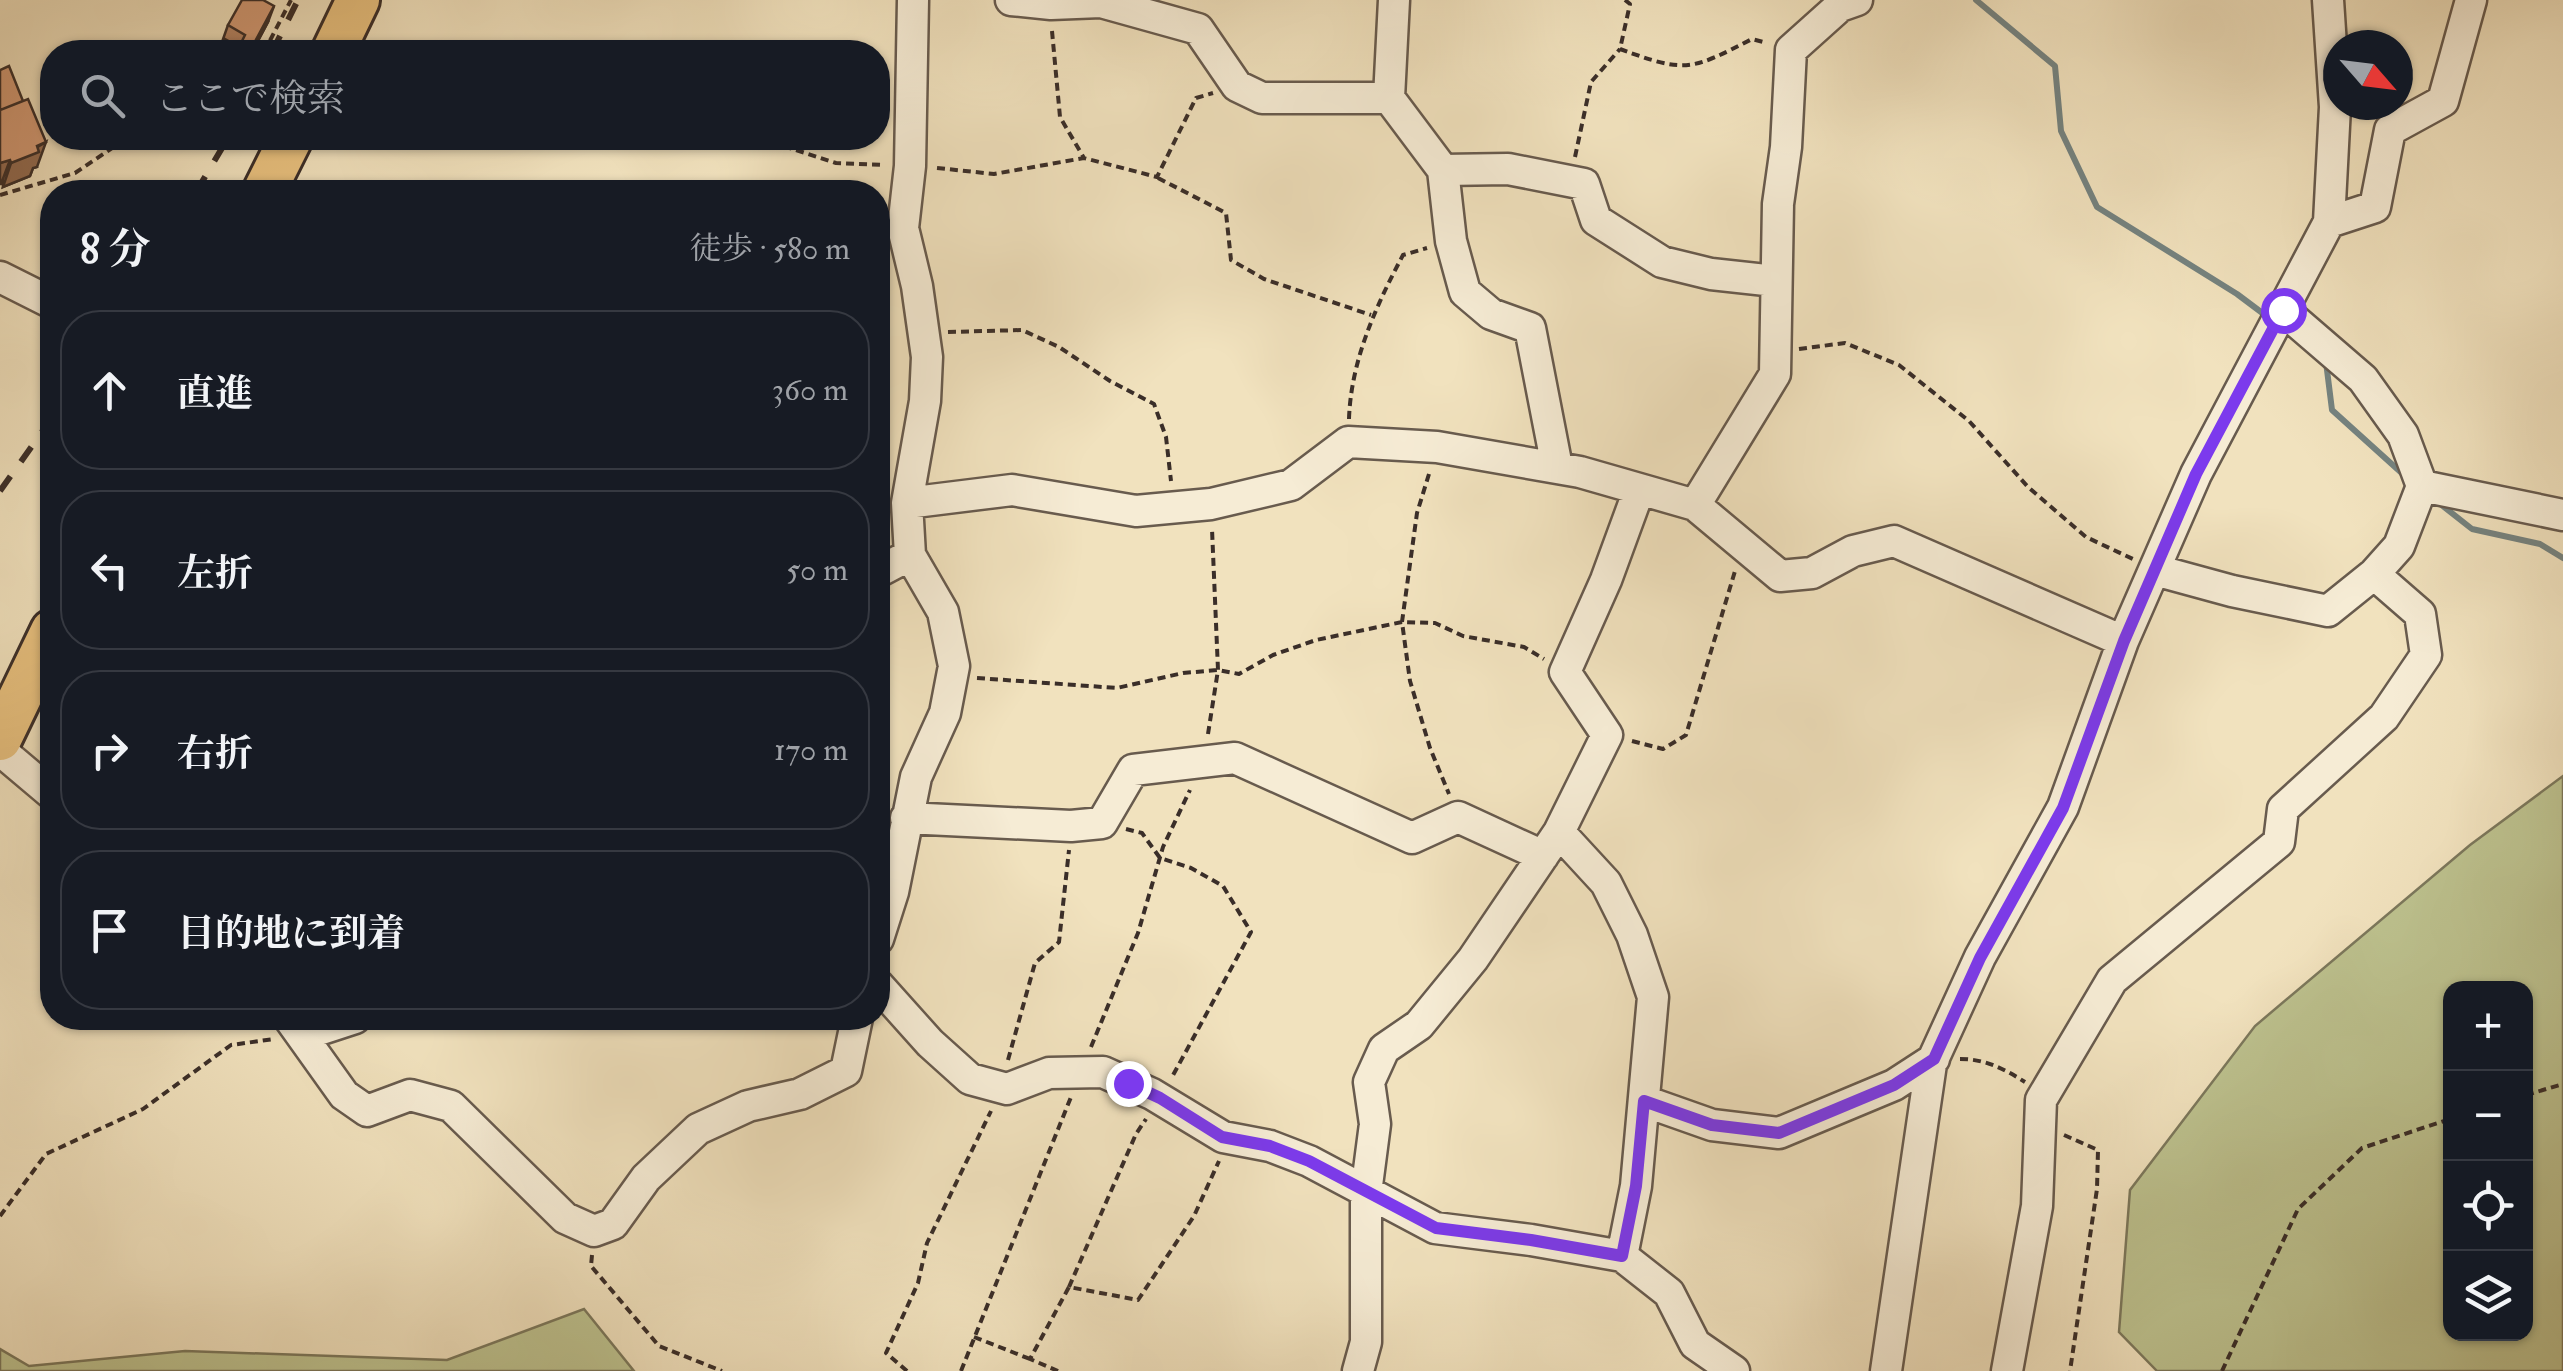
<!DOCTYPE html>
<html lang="ja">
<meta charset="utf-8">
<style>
:root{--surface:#171b24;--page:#20242c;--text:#f1f3f6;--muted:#9ea1a6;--line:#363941}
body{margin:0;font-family:"IM FELL Double Pica","Noto Serif JP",serif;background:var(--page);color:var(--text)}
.controls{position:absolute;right:30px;bottom:30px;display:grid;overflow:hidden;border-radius:20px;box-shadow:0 2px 8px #0004}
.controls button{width:90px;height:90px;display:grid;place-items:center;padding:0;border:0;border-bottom:2px solid var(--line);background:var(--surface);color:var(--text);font:50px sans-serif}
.compass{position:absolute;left:2323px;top:30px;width:90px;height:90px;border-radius:50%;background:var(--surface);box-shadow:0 2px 8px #0004;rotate:118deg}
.stop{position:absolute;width:30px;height:30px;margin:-22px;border:8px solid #7c3aed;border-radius:50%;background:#fff}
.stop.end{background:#7c3aed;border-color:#fff;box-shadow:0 2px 10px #0008}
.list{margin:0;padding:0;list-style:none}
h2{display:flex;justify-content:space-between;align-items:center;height:130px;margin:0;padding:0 40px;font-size:42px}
h2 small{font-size:32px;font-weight:400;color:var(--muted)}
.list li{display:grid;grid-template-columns:65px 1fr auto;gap:30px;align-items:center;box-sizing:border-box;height:160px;margin:0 20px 20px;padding:0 20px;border:2px solid var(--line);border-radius:40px}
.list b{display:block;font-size:38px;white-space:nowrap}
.list em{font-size:32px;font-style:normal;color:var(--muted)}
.icon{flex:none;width:55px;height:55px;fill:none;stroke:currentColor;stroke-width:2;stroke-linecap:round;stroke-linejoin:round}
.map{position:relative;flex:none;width:2563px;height:1371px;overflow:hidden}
.search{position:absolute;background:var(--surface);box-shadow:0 2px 8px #0004;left:40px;top:40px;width:850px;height:110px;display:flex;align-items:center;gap:25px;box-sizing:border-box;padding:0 35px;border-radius:40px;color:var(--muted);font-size:38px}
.panel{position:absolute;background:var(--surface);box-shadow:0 2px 8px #0004;left:40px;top:180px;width:850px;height:850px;border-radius:40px}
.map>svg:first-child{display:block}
.green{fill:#bdc28f;stroke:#7c785c;stroke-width:2.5;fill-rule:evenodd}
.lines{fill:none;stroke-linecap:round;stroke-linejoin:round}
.stream{stroke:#758380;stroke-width:6}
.minor-casing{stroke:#685b4e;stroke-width:35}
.highway-casing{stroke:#3a2e29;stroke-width:48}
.path{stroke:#3a2e29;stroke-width:4;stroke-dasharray:8 5;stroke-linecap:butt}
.minor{stroke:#f6ecd5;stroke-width:30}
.highway{stroke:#e8c17f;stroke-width:42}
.rail{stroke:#3a2e29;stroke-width:6;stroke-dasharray:18 18;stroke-linecap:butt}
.wall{fill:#b48464;stroke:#3a2e29;stroke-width:2.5}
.shaded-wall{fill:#926b51;stroke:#3a2e29;stroke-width:2.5}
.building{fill:#d19974;stroke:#3a2e29;stroke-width:2.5}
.route{stroke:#7c3aed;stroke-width:12}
</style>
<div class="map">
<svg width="2563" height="1371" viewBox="0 0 2563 1371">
<rect width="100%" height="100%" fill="#f1e2be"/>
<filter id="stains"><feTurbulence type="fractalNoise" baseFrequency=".002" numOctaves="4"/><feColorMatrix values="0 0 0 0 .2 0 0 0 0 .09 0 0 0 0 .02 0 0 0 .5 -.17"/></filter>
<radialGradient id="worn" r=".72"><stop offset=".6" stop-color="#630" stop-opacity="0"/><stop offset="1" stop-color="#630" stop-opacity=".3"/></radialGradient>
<path class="green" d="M2563,776V1371H2157L2119,1332L2130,1190L2255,1026L2470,845ZM2450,988H2526V1334H2450Z
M584,1309L634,1371H0V1349L29,1366L185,1351L447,1360Z"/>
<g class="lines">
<path class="stream" d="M1976,0L2055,66L2061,131L2097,207L2237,294L2269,318
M2326,362L2332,410L2405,476
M2439,503L2472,529L2540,544L2563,558"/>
<defs>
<path id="minor" d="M1011,0L1051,4L1101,2L1198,29L1237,86L1262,98H1389L1443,170L1451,241L1465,292L1491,314L1530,328L1557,467
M1389,98L1394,0
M1443,170L1508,169L1584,184L1596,220L1662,262L1711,274L1775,281
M2329,222L2375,207L2390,130L2443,101L2471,0
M0,277L52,303
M2422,486L2563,515
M907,503L1012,490L1136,511L1211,504L1291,485L1348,442L1437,447L1580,472L1695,505L1780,576L1812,573L1853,551L1894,541L2123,641
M1695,505L1775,374L1778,204L1786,147L1791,50L1840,6L1857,0
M2155,570L2232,591L2328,611L2374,574
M878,572L910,555
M0,750L52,794
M906,818L1071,826L1102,823L1133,770L1235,758L1412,838L1458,817L1543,856
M1559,832L1606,883L1632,935L1653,997L1636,1186L1622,1256
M878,939L893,892L916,777L945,713L954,666L943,612L910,555L907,503L925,401L927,357L917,286L903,228L910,166L913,0
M878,985L930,1043L970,1079L1007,1089L1049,1073L1103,1072L1152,1094L1223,1137L1270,1146L1309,1161L1435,1228L1531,1240L1622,1256L1669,1293L1695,1344L1734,1371
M289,1018L344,1095L367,1111L410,1095L451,1106L565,1218L594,1231L613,1224L646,1178L698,1129L748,1106L800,1094L846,1071L857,1018
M303,1035L355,1018
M1644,1101L1712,1125L1779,1133L1894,1085L1934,1059
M1358,1371L1366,1342V1193L1375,1124L1369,1082L1384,1049L1419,1025L1473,959L1559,832L1607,735L1565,672L1606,580L1639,490
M1886,1371L1931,1064L1980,957L2063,807L2123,641L2196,474L2329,222L2335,107L2328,0
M2007,1371L2037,1206L2041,1100L2112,980L2279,842L2283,809L2384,717L2426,655L2420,614L2374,574L2399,546L2422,486L2403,435L2363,379L2283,310"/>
<path id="highway" d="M333,52L358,0
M264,192L291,138
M0,739L52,631"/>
</defs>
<use href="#minor" class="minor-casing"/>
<use href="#highway" class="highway-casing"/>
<path class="path" d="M1625,0L1630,4L1620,49C1685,73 1690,71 1752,39L1767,43
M1052,31L1060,117L1084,158
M264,52L291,0
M759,138L836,163L883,165
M1575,157L1591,82L1620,49
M937,168L994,174L1084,158L1157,177L1196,98L1213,93
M1158,178L1226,213L1231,260L1264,279L1371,315
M0,195L75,173L127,138
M948,332L1022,330L1059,347L1110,381L1154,404L1166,437L1171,481
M1799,349L1845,343L1899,365L1969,421L2028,487L2086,537L2133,559
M1349,419C1351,360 1376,306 1403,255L1427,248
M1429,474L1417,513L1402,622L1410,681L1430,748L1449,794
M977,678L1117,688L1183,673L1218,670L1239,674L1273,655L1316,640L1402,622L1435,623L1463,636L1524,647L1544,659
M1208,734L1218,670L1212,529
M1632,741L1663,749L1686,735L1735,571
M1126,829L1142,833L1160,858L1191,868L1223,886L1251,932L1172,1077
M1091,1047L1138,933L1163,847L1190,790
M1960,1059C1986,1059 2004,1069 2025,1082
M1008,1060L1035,963L1059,942L1069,850
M2526,1095L2563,1084
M2064,1135L2098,1150L2097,1189L2070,1371
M0,1216L46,1154L143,1109L231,1045L274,1039
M592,1255L591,1266L659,1346L722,1371
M1069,1287L1136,1134L1146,1119
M974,1337L1030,1359
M907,1371L886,1353L918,1283L927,1243L991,1111
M961,1371L1071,1097
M1058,1371L1030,1359L1069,1287L1138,1300L1194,1216L1219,1161
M2222,1371L2298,1209L2362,1148L2450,1119"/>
<use href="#minor" class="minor"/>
<use href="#highway" class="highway"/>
<path class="rail" d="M272,52L298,0
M196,192L228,138
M0,491L52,418"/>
</g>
<path class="wall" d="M268,22L252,52H237L238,51L237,52L222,42L228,25Z
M0,70L37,167L33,168L30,176L3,187Z"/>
<path class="shaded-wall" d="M274,6L268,22L252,52H250Z
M46,142L37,167L33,168L30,176L3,187L11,163Z
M10,160L1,184H0V163Z"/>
<path class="building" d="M242,0H263L274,6L251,49L241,43L245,35L228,25Z
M225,39L239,47L236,52H217Z
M9,66L23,101L0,110V70Z
M28,99L46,142L37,146L39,152L11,163L10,160L0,163V110Z"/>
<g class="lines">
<path class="route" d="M1128,1083L1160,1098L1222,1137L1270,1146L1309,1161L1436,1228L1531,1240L1622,1256L1636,1186L1644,1101L1712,1125L1779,1133L1894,1085L1934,1059L1980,958L2063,808L2124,641L2196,474L2283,310"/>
</g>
<rect width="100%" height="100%" filter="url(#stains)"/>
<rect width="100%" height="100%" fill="url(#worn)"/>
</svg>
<div class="controls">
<button>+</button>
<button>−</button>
<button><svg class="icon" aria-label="locate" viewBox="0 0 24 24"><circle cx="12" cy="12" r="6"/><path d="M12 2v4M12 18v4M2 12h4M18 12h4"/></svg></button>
<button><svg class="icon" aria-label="layers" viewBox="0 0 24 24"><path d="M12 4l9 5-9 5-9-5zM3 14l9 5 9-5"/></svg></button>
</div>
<svg class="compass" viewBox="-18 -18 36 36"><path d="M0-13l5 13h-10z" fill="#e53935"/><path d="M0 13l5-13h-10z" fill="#9ea1a6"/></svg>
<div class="stop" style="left:2283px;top:310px"></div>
<div class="stop end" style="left:1128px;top:1083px"></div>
<div class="search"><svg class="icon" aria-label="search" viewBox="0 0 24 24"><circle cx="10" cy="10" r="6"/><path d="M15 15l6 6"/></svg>ここで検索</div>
<section class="panel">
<h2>8 分<small>徒歩 · 580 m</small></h2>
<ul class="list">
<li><svg class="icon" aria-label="ahead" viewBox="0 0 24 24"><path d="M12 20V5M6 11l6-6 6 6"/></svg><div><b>直進</b></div><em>360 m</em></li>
<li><svg class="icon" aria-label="left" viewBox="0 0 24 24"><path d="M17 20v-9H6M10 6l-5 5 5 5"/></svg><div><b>左折</b></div><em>50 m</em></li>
<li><svg class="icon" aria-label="right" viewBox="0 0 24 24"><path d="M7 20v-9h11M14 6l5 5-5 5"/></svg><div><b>右折</b></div><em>170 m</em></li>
<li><svg class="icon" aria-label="arrive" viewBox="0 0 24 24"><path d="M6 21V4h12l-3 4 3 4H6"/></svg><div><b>目的地に到着</b></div></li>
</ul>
</section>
</div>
